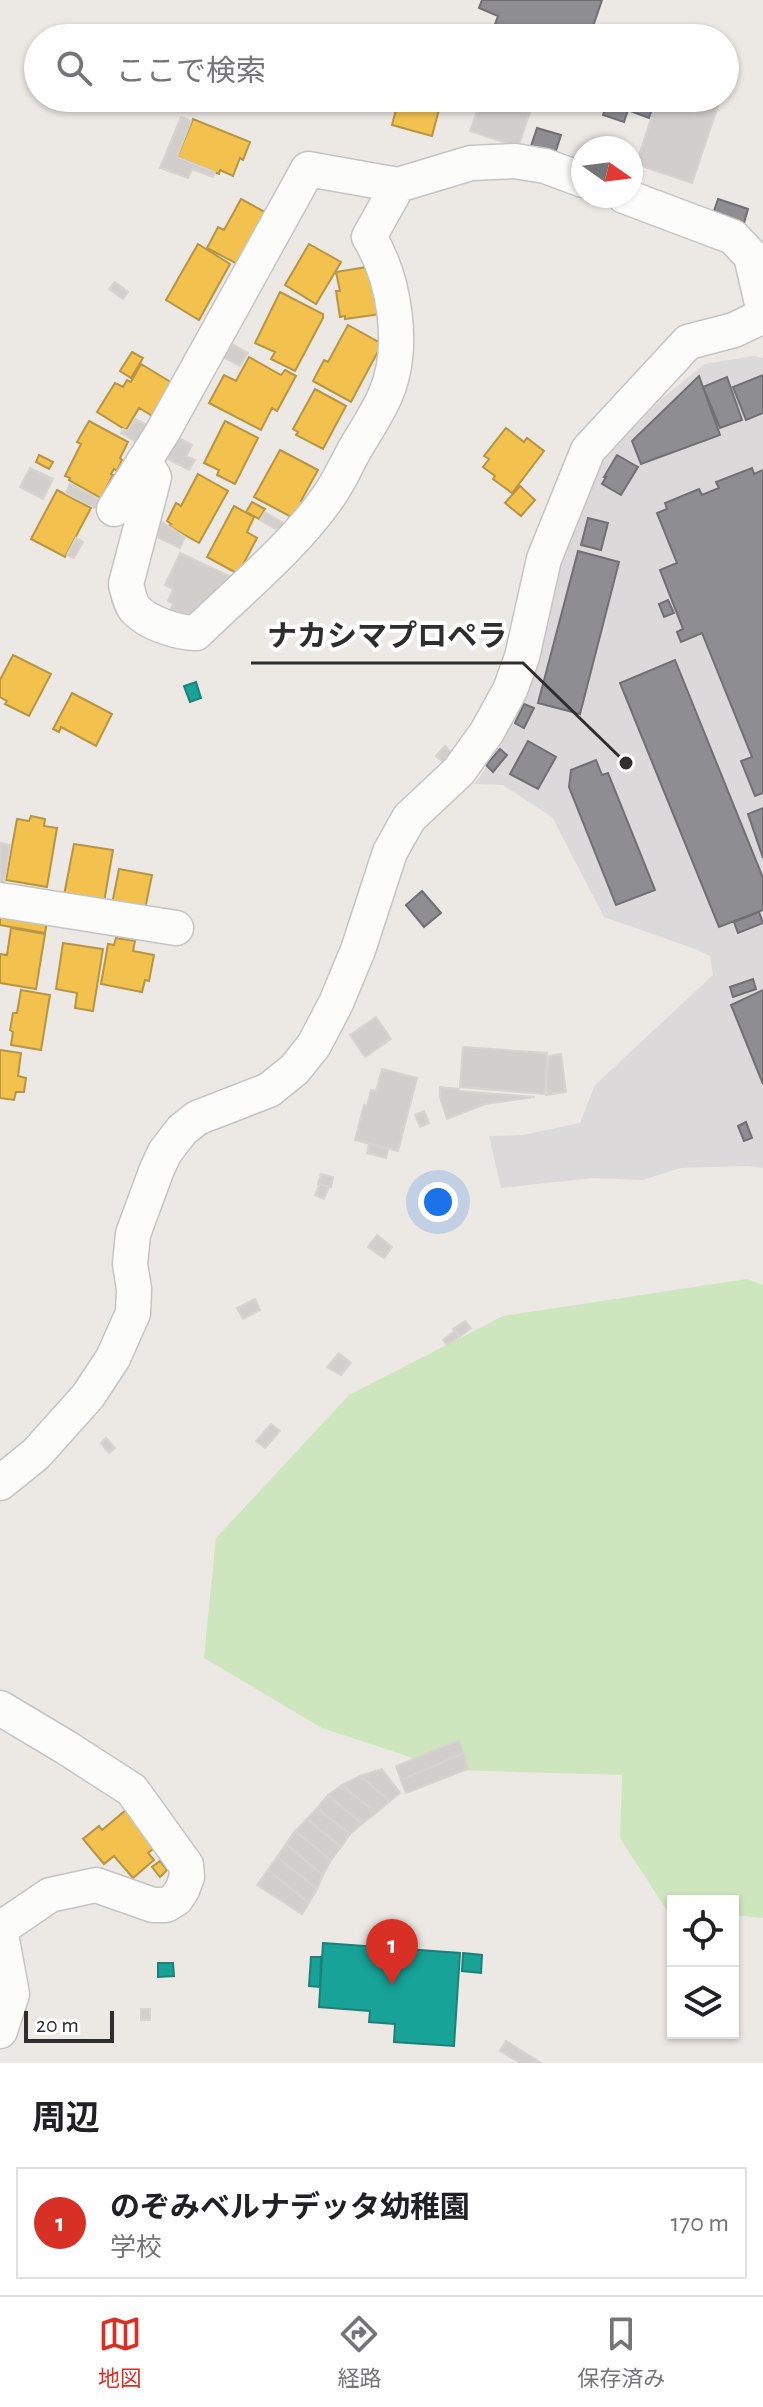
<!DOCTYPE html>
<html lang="ja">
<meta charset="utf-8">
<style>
:root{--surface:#fff;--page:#f6f6f6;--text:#202124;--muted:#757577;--line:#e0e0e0;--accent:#d93025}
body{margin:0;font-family:"Alegreya Sans","Noto Sans JP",sans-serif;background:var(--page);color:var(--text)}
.controls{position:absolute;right:24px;bottom:24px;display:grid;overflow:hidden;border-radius:0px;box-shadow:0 2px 6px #0004}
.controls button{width:72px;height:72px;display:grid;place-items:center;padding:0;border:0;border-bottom:2px solid var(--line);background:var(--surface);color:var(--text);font:40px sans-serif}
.compass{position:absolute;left:571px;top:136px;width:72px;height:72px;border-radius:50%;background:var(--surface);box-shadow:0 2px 6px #0004;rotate:104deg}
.scale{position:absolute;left:24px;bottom:20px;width:90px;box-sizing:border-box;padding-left:8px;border:4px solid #2e2e2e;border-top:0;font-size:22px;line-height:28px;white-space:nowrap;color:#2e2e2e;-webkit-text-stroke:6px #fff;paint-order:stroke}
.you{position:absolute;left:438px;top:1202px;width:28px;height:28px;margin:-20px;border:6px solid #fff;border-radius:50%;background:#1a73e8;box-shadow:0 0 0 12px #1a73e833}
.badge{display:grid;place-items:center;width:52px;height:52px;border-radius:50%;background:var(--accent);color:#fff;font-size:26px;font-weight:700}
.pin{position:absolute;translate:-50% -66px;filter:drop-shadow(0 2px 4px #0008)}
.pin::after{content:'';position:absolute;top:42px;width:28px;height:24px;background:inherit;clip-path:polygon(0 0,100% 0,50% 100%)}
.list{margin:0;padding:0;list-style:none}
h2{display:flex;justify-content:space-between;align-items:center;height:104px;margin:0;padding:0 32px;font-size:34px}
h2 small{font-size:26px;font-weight:400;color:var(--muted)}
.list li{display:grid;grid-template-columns:52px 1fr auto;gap:24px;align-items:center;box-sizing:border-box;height:112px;margin:0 16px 16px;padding:0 16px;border:2px solid var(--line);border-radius:0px}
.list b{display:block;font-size:30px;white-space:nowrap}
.list p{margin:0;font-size:26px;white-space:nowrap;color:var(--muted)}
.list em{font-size:26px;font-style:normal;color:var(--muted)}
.icon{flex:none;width:44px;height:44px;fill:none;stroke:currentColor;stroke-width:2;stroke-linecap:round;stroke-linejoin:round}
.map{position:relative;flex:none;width:763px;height:2063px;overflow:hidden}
.search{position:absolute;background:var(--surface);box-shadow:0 2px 6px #0004;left:24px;right:24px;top:24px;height:88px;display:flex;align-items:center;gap:20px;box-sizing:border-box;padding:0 28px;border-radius:44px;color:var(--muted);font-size:30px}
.sheet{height:232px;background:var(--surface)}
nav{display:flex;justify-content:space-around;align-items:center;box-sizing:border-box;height:112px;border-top:2px solid var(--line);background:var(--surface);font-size:22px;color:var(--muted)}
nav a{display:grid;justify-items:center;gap:4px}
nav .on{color:var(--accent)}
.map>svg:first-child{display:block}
.industrial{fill:#dcd9db}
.green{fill:#cee6be}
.homes{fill:#f2c14e;stroke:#b79544;stroke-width:2}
.public{fill:#17a398;stroke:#1e8078;stroke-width:2}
.industry{fill:#8d8d92;stroke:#707074;stroke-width:2}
.building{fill:#d1cecb;stroke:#d7d4d0;stroke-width:2}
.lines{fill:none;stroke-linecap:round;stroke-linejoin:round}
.minor-casing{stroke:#c5c4c5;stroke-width:37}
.minor{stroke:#fcfcfb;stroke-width:34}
.leader{fill:none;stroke:#2e2e2e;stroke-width:3}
.callout-dot{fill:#2e2e2e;stroke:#fff;stroke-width:3}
.callout-label{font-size:30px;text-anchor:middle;font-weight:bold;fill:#2e2e2e;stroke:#fff;stroke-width:8;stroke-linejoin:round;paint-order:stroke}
</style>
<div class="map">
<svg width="763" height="2063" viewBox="0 0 763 2063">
<rect width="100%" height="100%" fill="#ece8e4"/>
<path class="industrial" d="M754,356L763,358V1168L748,1166L680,1168L643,1180L592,1178L501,1188L489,1136L523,1135L580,1123L595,1085L713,975L710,956L695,949L604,917L552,817L503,785L475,784L502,743L526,688L554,573L592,473L660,400L705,364Z"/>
<path class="green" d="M747,1279L763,1285V1918L733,1915V1901H673V1909H666L620,1838L622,1775L449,1770L322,1728L204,1658L216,1538L349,1395L503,1316Z"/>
<path class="homes" d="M399,98H442L432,136L392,125Z
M193,119L250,142L243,160L240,158L233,176L220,170L219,174L177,157Z
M241,199L274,217L247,269L207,248L218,227L224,230Z
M198,244L230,264L199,320L166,300Z
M309,244L341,262L316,304L285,285Z
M373,266L381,314L345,319V316L340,317L336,291H340L336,272Z
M280,292L323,314V318L295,371L271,359L275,352L255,343Z
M348,325L382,344L351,402L313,381L324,360L328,362Z
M132,352L143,358L131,378L120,371Z
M249,357L281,375L285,370L296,376L277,411L272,408L261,430L209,403L224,375L236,381Z
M141,364L174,384L154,417L139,408L126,430L97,412L115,383L123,387L127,380L131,382Z
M315,389L346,406L323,449L296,435L298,432L293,429Z
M89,421L128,442L120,458L122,460L117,471L114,469L111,474L113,475L101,498L69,480L70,478L65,476L81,444L77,442Z
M225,421L258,438L235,484L217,475L219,470L204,463Z
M506,428L524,442L527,438L544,451L512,493L493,479L495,476L483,467L489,459L484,456Z
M280,450L318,470L301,501L304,503L295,519L254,497Z
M39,455L53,462L49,469L36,462Z
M198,474L228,491L199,543L169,526L171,524L167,521L176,503L181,506Z
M520,486L535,500L521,516L505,503Z
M57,490L91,508L65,557L31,539Z
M252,502L265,509L259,519L246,512Z
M234,506L254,517L247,532L257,538L238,574L207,557Z
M13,655L51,674L29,716L5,704L7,701L0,697V680Z
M72,693L112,714L96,746L61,727L59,732L53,729Z
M31,816L45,819L44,826L57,828L47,887L6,880L17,819L29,821Z
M74,844L113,850L104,902L64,895Z
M119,869L152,875L145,909L112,904Z
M0,914L47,922L45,933L0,925Z
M11,928L45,934L36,989L0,983V954L7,955Z
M116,938L135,941L133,951L154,955L149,981L145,980L142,992L101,984L108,944L114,945Z
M63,943L103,949L93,1011L75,1008L77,993L56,989Z
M21,990L50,995L41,1050L11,1045L13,1032L10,1030L13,1013H17Z
M0,1050L21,1053L18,1076L26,1078L24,1092H16L14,1100L0,1098Z
M126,1810L157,1846L148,1853L154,1860L133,1878L114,1856L104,1864L83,1839L99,1826L102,1830Z
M160,1861L167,1870L160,1877L152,1867Z"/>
<path class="public" d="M196,682L201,698L190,702L184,686Z
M323,1943L460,1953L454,2046L394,2042L395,2024L369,2022L370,2011L319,2007Z
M463,1953L482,1955L481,1973L462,1971Z
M311,1957H321L320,1987L309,1986Z
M158,1963H173L174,1976L158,1977Z"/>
<path class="industry" d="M482,0H602L589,38H490L498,16L479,8Z
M591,98H656L649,118L628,110L624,122L603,115L607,104Z
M537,128L561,135L554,157L530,149Z
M718,199L748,209L742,230L711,220Z
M763,375V413L746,420L733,387Z
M699,376L720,435L641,464L632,441Z
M727,377L742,420L720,428L703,387Z
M617,455L638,467L621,495L602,484L606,477H604Z
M752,468L754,474L763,470V793L755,796L741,761L752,757L702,633L681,642L677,632L683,629L660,570L677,563L657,513L667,509L665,503L699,489L702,495L719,488L716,482Z
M588,518L608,523L601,550L581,545Z
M578,551L619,562L580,714L538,703Z
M668,600L674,613L664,617L659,604Z
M675,660L763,878V910L719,927L620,683Z
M524,704L534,708L524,728L515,723Z
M528,741L556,757L538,789L510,774Z
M500,749L507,755L493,772L486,765Z
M596,760L602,775L608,773L655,890L616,905L569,787L571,770Z
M763,808V858L748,814Z
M422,891L441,913L424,927L406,905Z
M759,912L763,923L738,933L734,922Z
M753,979L756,989L733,997L730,987Z
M763,990V1084L731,1005Z
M746,1122L752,1138L744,1141L738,1126Z"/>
<path class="building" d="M469,98H480L474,111L465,107Z
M482,98H535L518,147L470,131Z
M658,98H704L719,103L692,183L636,164Z
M181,117L191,121L177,157L215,172L213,177L192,169L188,178L160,168Z
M115,282L128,292L123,299L109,289Z
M229,342L248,353L240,366L221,356Z
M135,419L152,428L142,445L121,433L123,429L128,431Z
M177,437L192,445L186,456L195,460L189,470L166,458Z
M30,468L53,479L43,499L20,487Z
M70,484L100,500L95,508L66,493Z
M265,512L285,524L281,532L260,520Z
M161,521L185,537L180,548L153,535Z
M76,538L83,542L74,558L67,555Z
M180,553L231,577L198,622L170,610L173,604L168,601L173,589L165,585Z
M445,746L451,752L443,762L436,756Z
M1,843L10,845L4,883H0Z
M376,1017L391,1039L365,1057L350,1035Z
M463,1047L547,1053L544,1094L460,1087Z
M561,1054L566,1092L546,1095L549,1056Z
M382,1069L417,1078L398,1151L355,1140L364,1105L367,1106L371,1090L376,1091Z
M440,1087L459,1089V1091L535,1097L485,1104L447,1119L440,1097Z
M424,1111L429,1123L420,1127L415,1115Z
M369,1144L388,1149L386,1158L367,1153Z
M321,1174L333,1177L331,1187L318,1184Z
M320,1184L329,1187L324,1199L315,1195Z
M377,1235L392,1247L384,1258L368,1247Z
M255,1299L260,1310L243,1319L237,1308Z
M465,1321L471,1328L459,1337L453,1329Z
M455,1331L459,1337L447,1345L443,1340Z
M339,1353L351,1363L341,1375L327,1367Z
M271,1424L280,1431L265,1448L256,1441Z
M106,1438L115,1448L109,1453L101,1443Z
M459,1740L464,1753L401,1780L396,1766Z
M464,1753L468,1769L406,1793L401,1780Z
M382,1769L400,1793L390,1801L360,1776Z
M360,1776L390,1801L376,1813L342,1785Z
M342,1785L376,1813L362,1824L328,1795Z
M328,1795L362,1824L350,1834L317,1808Z
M317,1808L350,1834L341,1847L307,1819Z
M307,1819L341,1847L331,1860L295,1831Z
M295,1831L331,1860L323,1875L286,1844Z
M286,1844L323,1875L317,1889L277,1857Z
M277,1857L317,1889L309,1903L268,1870Z
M268,1870L309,1903L302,1914L257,1885Z
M141,2009H150V2020H141Z
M506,2041L541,2063H520L500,2051Z"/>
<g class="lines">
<defs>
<path id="minor" d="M624,196L733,237L751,256L763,308
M144,461L154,477L126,584C128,592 130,603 135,609C147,623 178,633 196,633C238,592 296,544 328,497C339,482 346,465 355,449C365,432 377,414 385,396C406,349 395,279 369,237L398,185
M114,509L162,433L308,169L398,185L471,163L515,161L545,166L583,180
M0,900L176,928
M0,1483L36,1454L88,1396L113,1358L133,1313L134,1289L130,1264L133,1234L157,1169L165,1152L182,1130L197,1118L269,1090L295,1069L314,1045L336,1003L358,950L390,852L409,818L459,771L487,732L510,690L522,657L544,559L588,450L688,342L734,330L763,316
M0,1708L67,1748L132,1790L186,1865L187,1877L182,1890L176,1899L166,1905H153L96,1885L50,1895L0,1929
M0,1929L12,1994L0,2031"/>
</defs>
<use href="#minor" class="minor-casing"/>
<use href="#minor" class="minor"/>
</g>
<path class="leader" d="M626 763L523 663H251"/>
<circle class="callout-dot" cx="626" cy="763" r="8"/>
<g class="callout-label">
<text x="387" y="646">ナカシマプロペラ</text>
</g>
</svg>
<div class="controls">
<button><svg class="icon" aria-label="locate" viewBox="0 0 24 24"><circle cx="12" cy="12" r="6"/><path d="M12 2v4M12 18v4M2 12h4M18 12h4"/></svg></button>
<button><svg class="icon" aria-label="layers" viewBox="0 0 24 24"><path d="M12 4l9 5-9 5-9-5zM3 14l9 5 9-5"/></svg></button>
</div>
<svg class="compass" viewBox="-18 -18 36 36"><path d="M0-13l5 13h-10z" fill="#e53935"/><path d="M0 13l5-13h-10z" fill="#757577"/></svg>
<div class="scale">20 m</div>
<div class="you"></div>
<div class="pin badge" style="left:392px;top:1985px">1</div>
<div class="search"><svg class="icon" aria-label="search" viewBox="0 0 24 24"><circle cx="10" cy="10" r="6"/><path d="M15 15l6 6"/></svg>ここで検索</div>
</div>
<section class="sheet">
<h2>周辺<small></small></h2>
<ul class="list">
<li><span class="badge">1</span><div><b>のぞみベルナデッタ幼稚園</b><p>学校</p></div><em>170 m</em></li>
</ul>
</section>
<nav>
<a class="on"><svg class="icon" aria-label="map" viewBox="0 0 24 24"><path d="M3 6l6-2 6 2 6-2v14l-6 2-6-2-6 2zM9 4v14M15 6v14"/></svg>地図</a>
<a><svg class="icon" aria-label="directions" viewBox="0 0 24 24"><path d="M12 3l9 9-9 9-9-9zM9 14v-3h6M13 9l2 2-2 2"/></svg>経路</a>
<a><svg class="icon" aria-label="saved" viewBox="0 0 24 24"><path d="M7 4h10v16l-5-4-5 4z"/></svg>保存済み</a>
</nav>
